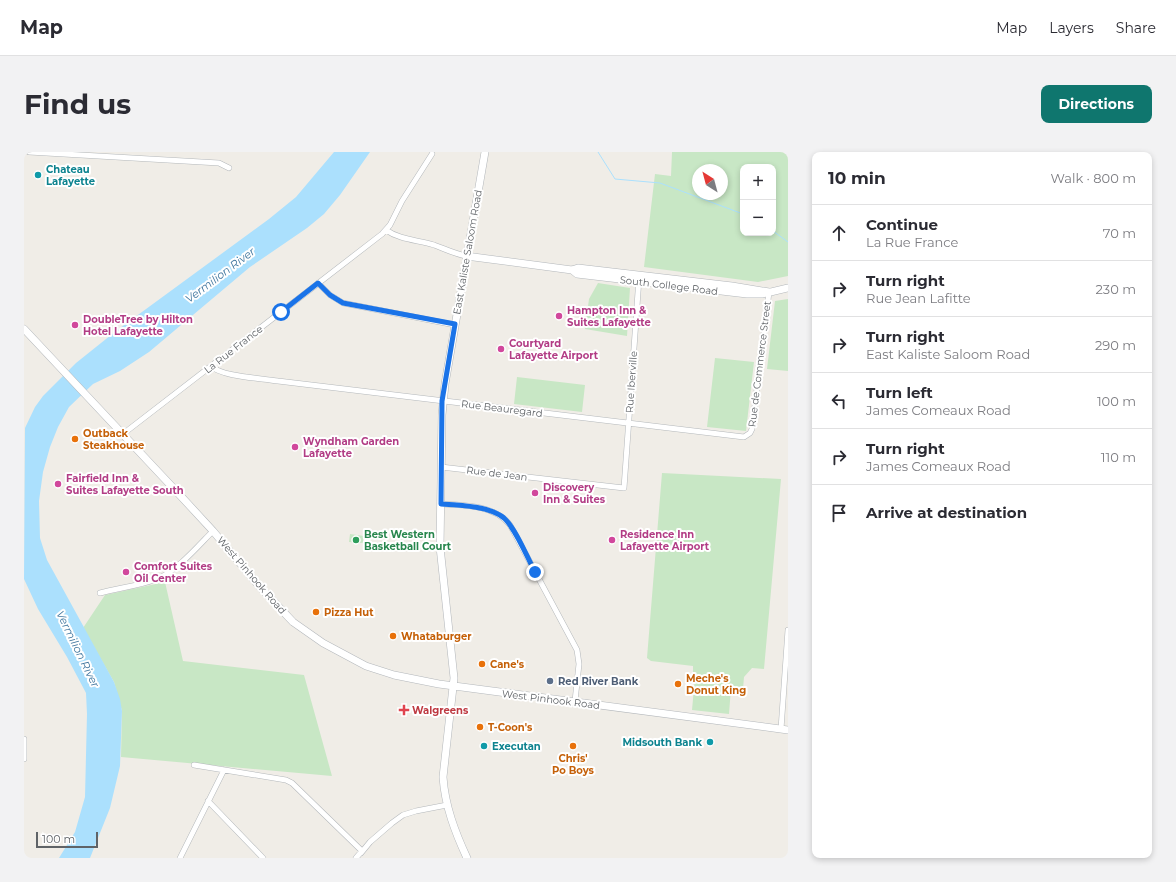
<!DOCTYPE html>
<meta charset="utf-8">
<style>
:root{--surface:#fff;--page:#f2f2f3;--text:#2b2b33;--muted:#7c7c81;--line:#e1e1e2;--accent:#0f766e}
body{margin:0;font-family:Montserrat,sans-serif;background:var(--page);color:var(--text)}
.controls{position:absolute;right:12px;top:12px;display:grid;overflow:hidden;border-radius:8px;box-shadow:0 2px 6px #0003}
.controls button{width:36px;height:36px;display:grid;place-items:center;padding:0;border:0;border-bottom:1px solid var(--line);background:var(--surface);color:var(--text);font:20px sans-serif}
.compass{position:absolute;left:668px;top:12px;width:36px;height:36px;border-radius:50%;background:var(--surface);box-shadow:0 2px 6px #0003;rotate:324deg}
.scale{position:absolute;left:12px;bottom:10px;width:62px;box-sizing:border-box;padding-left:4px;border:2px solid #5f6367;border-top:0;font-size:11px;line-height:14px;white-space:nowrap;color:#5f6367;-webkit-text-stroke:3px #fff;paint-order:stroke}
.stop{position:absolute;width:12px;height:12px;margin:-9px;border:3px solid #1a73e8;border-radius:50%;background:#fff}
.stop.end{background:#1a73e8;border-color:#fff;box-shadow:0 1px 4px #0008}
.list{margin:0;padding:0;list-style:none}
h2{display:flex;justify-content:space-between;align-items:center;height:52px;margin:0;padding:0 16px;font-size:17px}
h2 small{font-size:13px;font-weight:400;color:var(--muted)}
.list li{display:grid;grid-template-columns:26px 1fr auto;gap:12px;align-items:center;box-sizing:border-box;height:56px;padding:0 16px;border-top:1px solid var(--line)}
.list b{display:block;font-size:15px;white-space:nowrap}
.list p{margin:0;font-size:13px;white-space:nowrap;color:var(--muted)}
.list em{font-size:13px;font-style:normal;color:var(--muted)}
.icon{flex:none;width:22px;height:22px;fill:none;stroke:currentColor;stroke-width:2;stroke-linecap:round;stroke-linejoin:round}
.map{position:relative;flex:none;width:764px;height:706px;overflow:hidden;border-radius:8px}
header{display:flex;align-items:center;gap:24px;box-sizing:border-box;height:56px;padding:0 20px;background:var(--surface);border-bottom:1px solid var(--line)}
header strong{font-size:19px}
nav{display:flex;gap:22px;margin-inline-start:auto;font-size:14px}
.intro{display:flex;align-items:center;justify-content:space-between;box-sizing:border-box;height:96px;padding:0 24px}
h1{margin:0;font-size:28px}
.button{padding:10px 18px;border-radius:8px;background:var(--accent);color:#fff;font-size:14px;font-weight:700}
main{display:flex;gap:24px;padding:0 24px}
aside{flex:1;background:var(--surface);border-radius:8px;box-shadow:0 2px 6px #0003}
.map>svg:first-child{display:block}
.green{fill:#c8e7c5;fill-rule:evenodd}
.water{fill:#abe0fd}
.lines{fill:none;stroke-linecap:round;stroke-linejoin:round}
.stream{stroke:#abe0fd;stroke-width:1}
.street-casing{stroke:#b4b8bb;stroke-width:6}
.secondary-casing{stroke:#b3b7bb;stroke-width:8}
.street{stroke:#fff;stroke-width:5}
.secondary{stroke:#fff;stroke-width:7}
.route{stroke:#1a73e8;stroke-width:5}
.culture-dot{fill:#0f9aa8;stroke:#fff;stroke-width:1.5}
.hotel-dot{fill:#d1479c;stroke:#fff;stroke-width:1.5}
.food-dot{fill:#e8710a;stroke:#fff;stroke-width:1.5}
.leisure-dot{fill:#2e9e5b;stroke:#fff;stroke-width:1.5}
.service-dot{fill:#5c6f8a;stroke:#fff;stroke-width:1.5}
.health-dot{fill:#e0444e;stroke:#fff;stroke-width:1.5}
.labels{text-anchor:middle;stroke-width:4;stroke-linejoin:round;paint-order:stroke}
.culture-label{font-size:10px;font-weight:bold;fill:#0d838f;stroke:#fff;text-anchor:start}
.street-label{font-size:10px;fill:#5f6367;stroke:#fff}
.hotel-label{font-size:10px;font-weight:bold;fill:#b23c85;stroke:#fff;text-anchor:start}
.food-label{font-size:10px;font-weight:bold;fill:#c56008;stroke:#fff;text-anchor:start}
.leisure-label{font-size:10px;font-weight:bold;fill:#27864d;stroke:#fff;text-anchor:start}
.service-label{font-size:10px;font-weight:bold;fill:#4e5e75;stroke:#fff;text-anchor:start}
.health-label{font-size:10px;font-weight:bold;fill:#be3a42;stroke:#fff;text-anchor:start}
.water-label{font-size:11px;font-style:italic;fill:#40769e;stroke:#fff}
</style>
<header>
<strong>Map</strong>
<nav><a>Map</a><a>Layers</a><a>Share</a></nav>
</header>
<div class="intro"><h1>Find us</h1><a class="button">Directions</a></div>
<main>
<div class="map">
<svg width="764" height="706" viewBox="0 0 764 706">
<rect width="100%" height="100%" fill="#f0ede7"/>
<path class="green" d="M648,0H764V124L734,130L620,115L631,22L647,24ZM719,15H749V81H719ZM674,18H698V42H674Z
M574,131L606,136L603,184L561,177L565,147Z
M764,147V219L743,217L751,149Z
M691,206L730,210L722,279L683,275Z
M493,225L561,233L558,260L490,252Z
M638,321L757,327L740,517L728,516L720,525L719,537L707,536L705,562L668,558L671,525L669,524V514L627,509L623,506Z
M326,382L340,384L339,391L325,390Z
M141,430L159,509L280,523L308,624L97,605L98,559L90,530L59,476L81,443Z"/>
<path class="water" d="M310,0H346L316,43L300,62L283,76L226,115L125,200L96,219L69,232L45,255L34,275L26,295L19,320L15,349L16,386L23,408L90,530L96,547L98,559L96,614L86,656L66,706H35L51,680L61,645L63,562L62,541L43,505L14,457L0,427L1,276L11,255L19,244L52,211L92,179L245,67L272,45Z"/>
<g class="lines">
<path class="stream" d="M574,0L591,27L636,31L719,62
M749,79L764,90"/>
<defs>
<path id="street" d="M5,0L195,11L205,16
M362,78C376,88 394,88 410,93C421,97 431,102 442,104
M294,131L306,143L319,151L431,173
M187,214C198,225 237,226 254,229L720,285L726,281L728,277L745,140
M99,282L358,82L366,73L378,49L408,2
M417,315L600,336L615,126
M417,352C440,353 471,353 486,373L553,498L555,512L551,549
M76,441C94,436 115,434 133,427C153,419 174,394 189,379
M757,577L764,478
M0,587V607
M170,613L262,628L268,631L338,699L332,706
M184,649L239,706
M337,701L346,690L368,671L379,663L392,659L423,653
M156,706L200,618"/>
<path id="secondary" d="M442,104L548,118L554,116L708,134L745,140
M548,118L553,122L723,142H738L764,136
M0,177L153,340L189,379L236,435L269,470L299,491L342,514L370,523L415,532L764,578
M443,706C431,680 421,654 419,625L430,526L416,395L418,263L421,232L461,0"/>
</defs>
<use href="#street" class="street-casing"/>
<use href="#secondary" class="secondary-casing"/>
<use href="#street" class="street"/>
<use href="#secondary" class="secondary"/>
</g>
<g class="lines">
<path class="route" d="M257,160L294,131L306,143L319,151L431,172L418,249L417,352C435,353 466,354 480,366C492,377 503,405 511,420"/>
</g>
<g class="culture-dot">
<circle cx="14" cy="23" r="4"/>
<circle cx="686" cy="590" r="4"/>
<circle cx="460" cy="594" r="4"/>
</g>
<g class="hotel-dot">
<circle cx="535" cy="164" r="4"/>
<circle cx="51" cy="173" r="4"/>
<circle cx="477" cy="197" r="4"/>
<circle cx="271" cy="295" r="4"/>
<circle cx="34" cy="332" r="4"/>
<circle cx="511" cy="341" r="4"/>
<circle cx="588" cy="388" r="4"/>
<circle cx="102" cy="420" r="4"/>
</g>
<g class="food-dot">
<circle cx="51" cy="287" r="4"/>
<circle cx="292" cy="460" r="4"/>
<circle cx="369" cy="484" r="4"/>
<circle cx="458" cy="512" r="4"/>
<circle cx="654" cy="532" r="4"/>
<circle cx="456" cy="575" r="4"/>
<circle cx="549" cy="594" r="4"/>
</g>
<circle class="leisure-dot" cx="332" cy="388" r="4"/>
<circle class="service-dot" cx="526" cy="529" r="4"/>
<path class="health-dot" d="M378 552h4v4h4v4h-4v4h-4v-4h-4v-4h4z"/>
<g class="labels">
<g class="culture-label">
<text x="22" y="21">Chateau<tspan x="22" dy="12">Lafayette</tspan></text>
<text x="678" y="594" text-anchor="end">Midsouth Bank</text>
<text x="468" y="598">Executan</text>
</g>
<g class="street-label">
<text transform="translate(443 100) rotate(-80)" y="4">East Kaliste Saloom Road</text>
<text transform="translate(645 133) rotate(7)" y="4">South College Road</text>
<text transform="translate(209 197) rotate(-38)" y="4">La Rue France</text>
<text transform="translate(735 212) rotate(-83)" y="4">Rue de Commerce Street</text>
<text transform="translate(607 230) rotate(-86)" y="4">Rue Iberville</text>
<text transform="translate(478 256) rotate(7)" y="4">Rue Beauregard</text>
<text transform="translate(473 321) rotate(7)" y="4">Rue de Jean</text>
<text transform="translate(228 423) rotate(49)" y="4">West Pinhook Road</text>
<text transform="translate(527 547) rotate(7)" y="4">West Pinhook Road</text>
</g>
<g class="hotel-label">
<text x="543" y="162">Hampton Inn &amp;<tspan x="543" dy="12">Suites Lafayette</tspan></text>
<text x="59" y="171">DoubleTree by Hilton<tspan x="59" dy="12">Hotel Lafayette</tspan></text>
<text x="485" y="195">Courtyard<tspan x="485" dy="12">Lafayette Airport</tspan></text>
<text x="279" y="293">Wyndham Garden<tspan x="279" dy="12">Lafayette</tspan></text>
<text x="42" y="330">Fairfield Inn &amp;<tspan x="42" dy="12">Suites Lafayette South</tspan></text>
<text x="519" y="339">Discovery<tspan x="519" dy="12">Inn &amp; Suites</tspan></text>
<text x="596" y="386">Residence Inn<tspan x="596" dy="12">Lafayette Airport</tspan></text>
<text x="110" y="418">Comfort Suites<tspan x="110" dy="12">Oil Center</tspan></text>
</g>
<g class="food-label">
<text x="59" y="285">Outback<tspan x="59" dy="12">Steakhouse</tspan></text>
<text x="300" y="464">Pizza Hut</text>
<text x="377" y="488">Whataburger</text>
<text x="466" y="516">Cane's</text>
<text x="662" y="530">Meche's<tspan x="662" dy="12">Donut King</tspan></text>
<text x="464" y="579">T-Coon's</text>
<text x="549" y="610" text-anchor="middle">Chris'<tspan x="549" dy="12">Po Boys</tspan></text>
</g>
<g class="leisure-label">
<text x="340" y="386">Best Western<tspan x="340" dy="12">Basketball Court</tspan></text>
</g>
<g class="service-label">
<text x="534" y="533">Red River Bank</text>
</g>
<g class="health-label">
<text x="388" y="562">Walgreens</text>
</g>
<g class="water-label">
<text transform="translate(196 123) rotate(-37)" y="4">Vermilion River</text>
<text transform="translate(54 497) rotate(64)" y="4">Vermilion River</text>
</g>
</g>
</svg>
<div class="controls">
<button>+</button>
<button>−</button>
</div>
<svg class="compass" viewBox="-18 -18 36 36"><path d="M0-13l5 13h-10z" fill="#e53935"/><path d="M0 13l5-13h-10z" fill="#7c7c81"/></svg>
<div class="scale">100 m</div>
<div class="stop" style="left:257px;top:160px"></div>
<div class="stop end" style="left:511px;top:420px"></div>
</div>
<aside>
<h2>10 min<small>Walk · 800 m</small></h2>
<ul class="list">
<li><svg class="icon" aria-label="ahead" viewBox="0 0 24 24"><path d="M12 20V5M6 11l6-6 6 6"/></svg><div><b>Continue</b><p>La Rue France</p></div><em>70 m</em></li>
<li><svg class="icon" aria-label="right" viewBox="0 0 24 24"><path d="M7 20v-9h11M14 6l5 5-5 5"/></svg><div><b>Turn right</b><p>Rue Jean Lafitte</p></div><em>230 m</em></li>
<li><svg class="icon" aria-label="right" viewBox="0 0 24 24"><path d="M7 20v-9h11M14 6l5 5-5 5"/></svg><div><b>Turn right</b><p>East Kaliste Saloom Road</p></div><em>290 m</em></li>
<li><svg class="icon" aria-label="left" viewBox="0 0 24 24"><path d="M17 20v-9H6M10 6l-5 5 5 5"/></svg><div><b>Turn left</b><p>James Comeaux Road</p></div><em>100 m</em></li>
<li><svg class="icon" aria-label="right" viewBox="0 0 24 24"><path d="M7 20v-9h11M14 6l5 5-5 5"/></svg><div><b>Turn right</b><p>James Comeaux Road</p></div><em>110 m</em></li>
<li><svg class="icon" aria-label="arrive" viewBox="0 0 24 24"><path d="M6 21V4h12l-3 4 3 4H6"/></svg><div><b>Arrive at destination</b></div></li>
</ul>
</aside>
</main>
